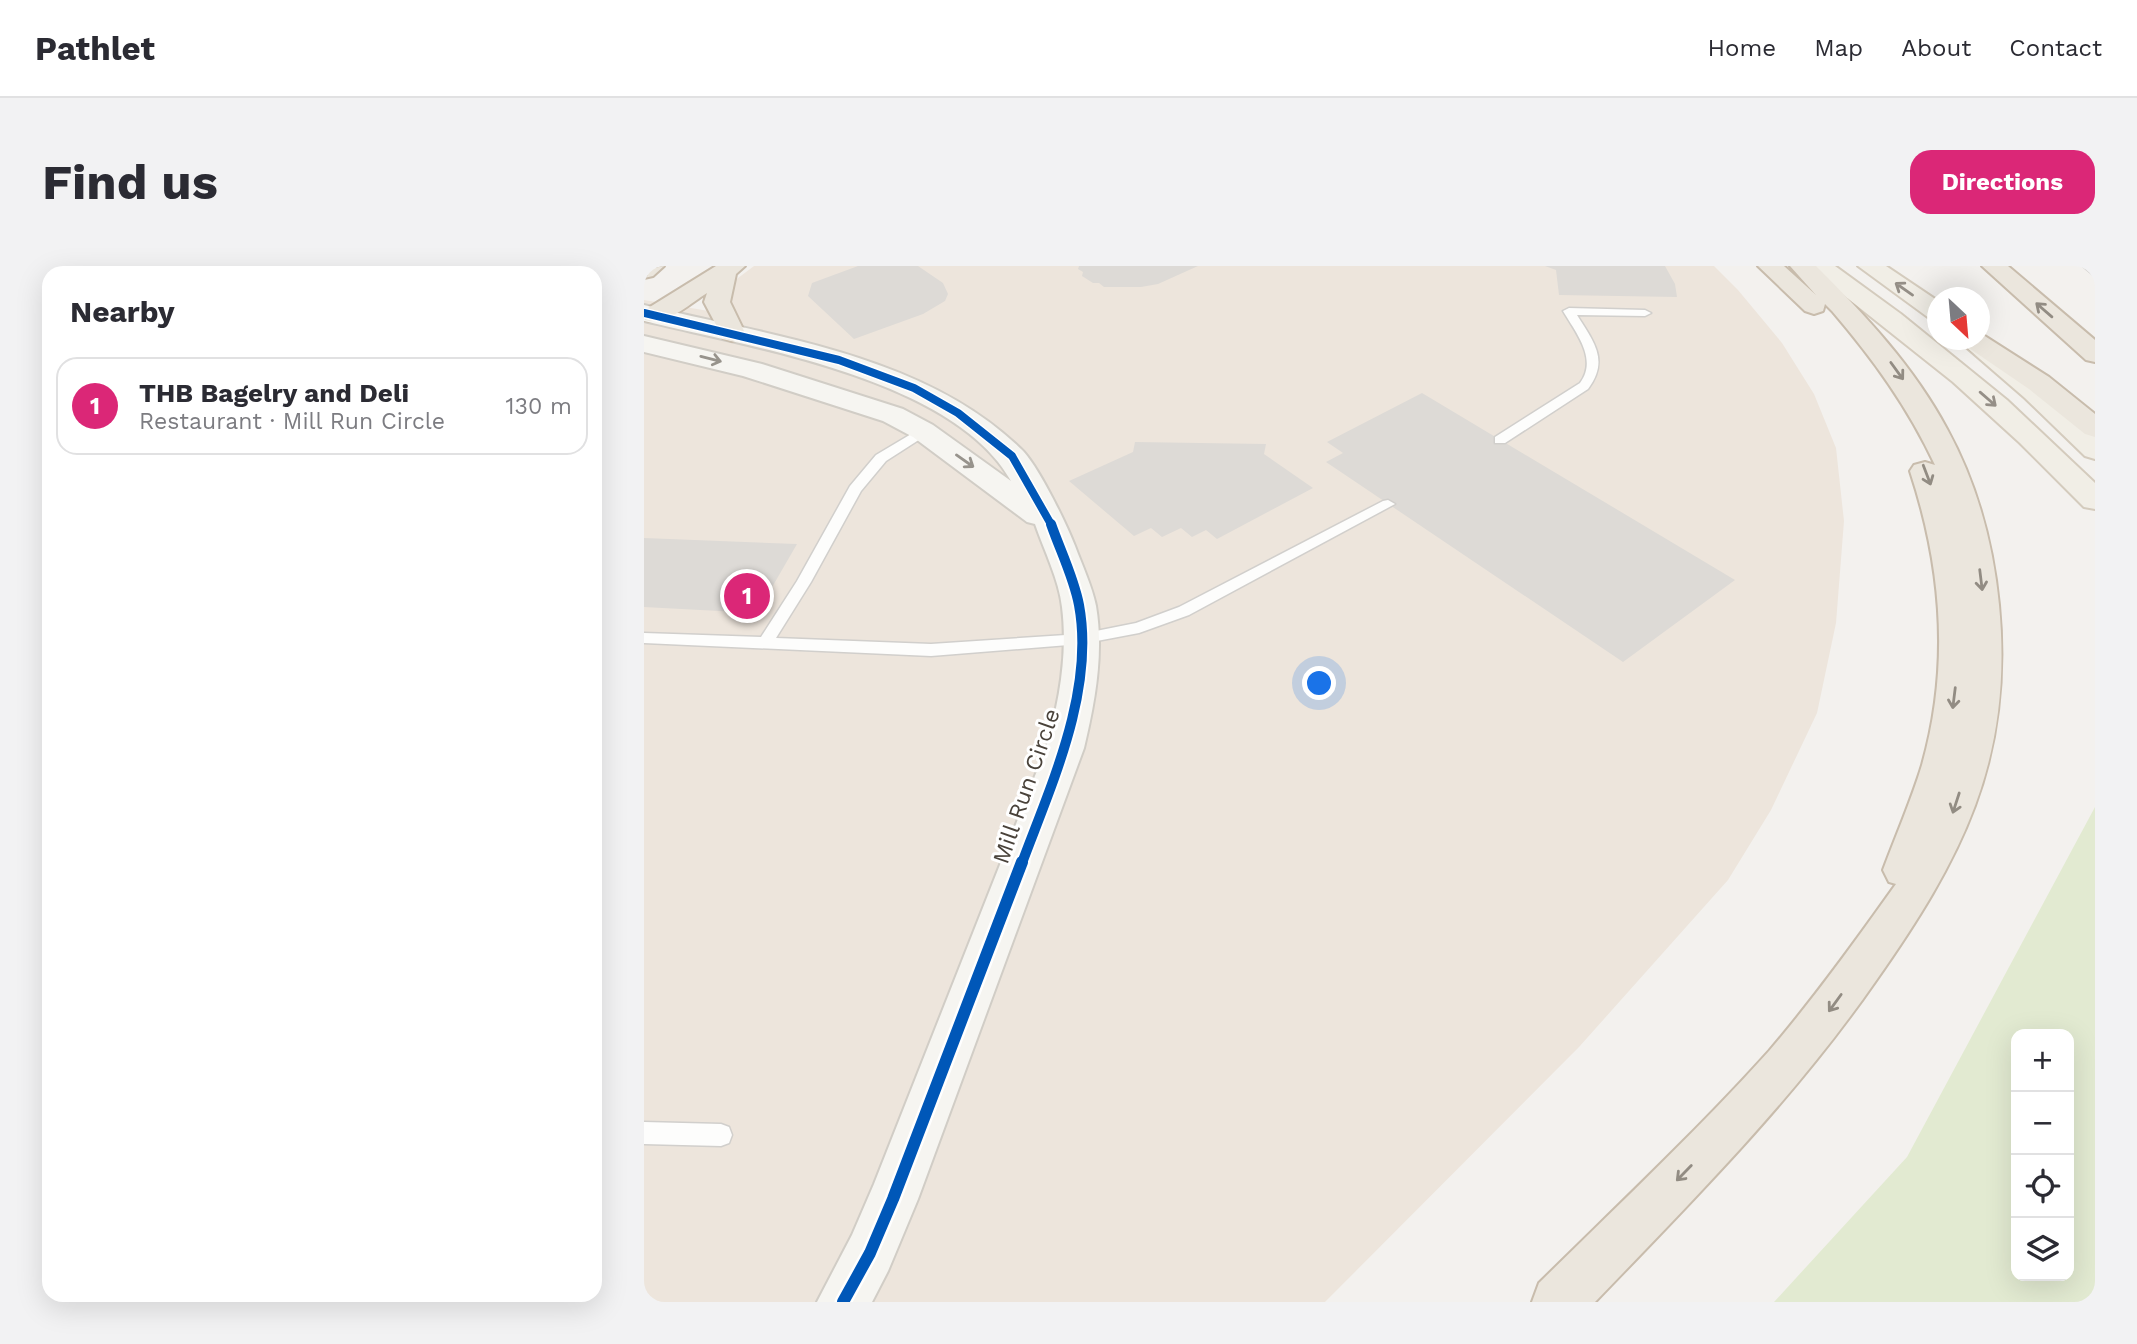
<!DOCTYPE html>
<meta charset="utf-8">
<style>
:root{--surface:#fff;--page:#f2f2f3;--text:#2b2b33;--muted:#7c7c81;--line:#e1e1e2;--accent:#db2777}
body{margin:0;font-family:"Work Sans",sans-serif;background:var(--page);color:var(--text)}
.controls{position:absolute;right:21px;bottom:21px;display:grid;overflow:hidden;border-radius:14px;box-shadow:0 7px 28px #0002}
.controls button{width:63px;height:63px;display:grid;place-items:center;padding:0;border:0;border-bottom:2px solid var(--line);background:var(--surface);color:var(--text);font:35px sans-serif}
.compass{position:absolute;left:1283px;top:21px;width:63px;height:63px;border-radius:50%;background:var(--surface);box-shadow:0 7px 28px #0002;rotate:154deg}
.you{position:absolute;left:676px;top:418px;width:24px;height:24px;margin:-18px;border:5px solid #fff;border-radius:50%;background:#1a73e8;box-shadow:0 0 0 10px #1a73e833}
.badge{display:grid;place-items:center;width:46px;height:46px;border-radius:50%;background:var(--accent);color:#fff;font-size:23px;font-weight:700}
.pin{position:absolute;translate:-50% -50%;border:4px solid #fff;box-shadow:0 2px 7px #0006}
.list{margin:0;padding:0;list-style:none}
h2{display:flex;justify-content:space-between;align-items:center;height:91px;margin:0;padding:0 28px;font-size:30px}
h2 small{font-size:23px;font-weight:400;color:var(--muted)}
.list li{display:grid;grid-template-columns:46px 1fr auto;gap:21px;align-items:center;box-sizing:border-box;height:98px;margin:0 14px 14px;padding:0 14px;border:2px solid var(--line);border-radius:21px}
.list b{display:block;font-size:26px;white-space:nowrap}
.list p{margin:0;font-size:23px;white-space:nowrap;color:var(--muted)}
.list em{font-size:23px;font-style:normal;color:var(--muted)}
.icon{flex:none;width:38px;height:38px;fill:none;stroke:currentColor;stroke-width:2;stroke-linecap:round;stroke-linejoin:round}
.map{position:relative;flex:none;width:1451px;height:1036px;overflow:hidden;border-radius:21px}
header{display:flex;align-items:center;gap:42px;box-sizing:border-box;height:98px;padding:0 35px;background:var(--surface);border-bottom:2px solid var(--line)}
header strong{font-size:33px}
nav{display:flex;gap:38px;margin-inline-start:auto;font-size:24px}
.intro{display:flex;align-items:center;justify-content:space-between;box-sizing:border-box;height:168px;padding:0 42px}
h1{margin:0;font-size:49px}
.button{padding:18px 32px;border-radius:21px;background:var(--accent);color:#fff;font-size:24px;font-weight:700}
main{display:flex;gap:42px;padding:0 42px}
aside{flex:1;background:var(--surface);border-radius:21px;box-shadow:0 7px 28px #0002}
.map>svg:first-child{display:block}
.commercial{fill:#ede5dc}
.green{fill:#e2ead1;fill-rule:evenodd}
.building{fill:#dddad6}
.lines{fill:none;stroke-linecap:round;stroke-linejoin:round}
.lane-casing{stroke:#d1cfcc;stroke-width:3}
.secondary-casing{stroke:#d1cdc6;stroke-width:4}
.primary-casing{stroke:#d4cbbd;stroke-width:4}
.highway-casing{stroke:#c8bcac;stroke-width:4}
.lane{fill:#fdfdfc;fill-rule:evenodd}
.secondary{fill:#f6f5f1;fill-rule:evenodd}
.primary{fill:#f1eee6;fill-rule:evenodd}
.highway{fill:#ebe6dd;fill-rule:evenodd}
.cycleway-far2-casing{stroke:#fff;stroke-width:11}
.cycleway-far1-casing{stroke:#fff;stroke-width:14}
.cycleway-casing{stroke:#fff;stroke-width:17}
.cycleway-far2{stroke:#0057b8;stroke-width:8}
.cycleway-far1{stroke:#0057b8;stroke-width:10}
.cycleway{stroke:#0057b8;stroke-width:12}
.oneway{stroke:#958f87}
.oneway2{stroke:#928c83}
.oneway3{stroke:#97938c}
.labels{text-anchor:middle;stroke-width:6;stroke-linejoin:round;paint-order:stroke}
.street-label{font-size:23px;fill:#49423a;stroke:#fff}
</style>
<header>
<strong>Pathlet</strong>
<nav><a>Home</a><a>Map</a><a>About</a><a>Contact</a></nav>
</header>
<div class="intro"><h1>Find us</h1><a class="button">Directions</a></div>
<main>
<aside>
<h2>Nearby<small></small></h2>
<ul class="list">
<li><span class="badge">1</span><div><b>THB Bagelry and Deli</b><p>Restaurant · Mill Run Circle</p></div><em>130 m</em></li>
</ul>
</aside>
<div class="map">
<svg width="1451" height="1036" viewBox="0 0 1451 1036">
<rect width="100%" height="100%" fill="#f3f1ee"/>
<path class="commercial" d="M110,0H1070L1094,24L1138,77L1170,128L1192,182L1200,255L1192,357L1173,447L1127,544L1084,614L935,781L681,1036H0V34L88,49L83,40L86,18Z"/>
<path class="green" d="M1451,541V1036H1130L1263,891ZM1372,768H1425V1010H1372Z"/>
<path class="building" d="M214,0H274L299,17L304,28L301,35L279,48L210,73L164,30L168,17Z
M435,0H554L514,18L497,21H460L455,17H449L438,10L439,6L434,3Z
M901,0H1021L1031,18L1033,31L915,29L912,4Z
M778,127L1091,314L979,396L682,196L699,187L683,176Z
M491,176L622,178L620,188L669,222L573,273L562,264L548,271L537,262L518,271L507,262L490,270L425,215L489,186Z
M0,272L153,278L113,347L0,341Z"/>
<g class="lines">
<defs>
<path id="lane" d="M1439,0H1450L1451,10Z
M925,42L1001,44L1007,47L1001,50L933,49C949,75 966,94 944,123L861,177H851V171L936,117C954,93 932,67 919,45Z
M279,161L286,165L284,168L242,195L217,225L167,316L132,372L287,378L437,368L492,357L535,341L739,235L744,234L751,238L545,349L495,367L437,378L287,390L0,377V367L117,371L153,315L206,220L232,189Z
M0,856L77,858L85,861L88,869L85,877L77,880L0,878Z"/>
<path id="secondary" d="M0,39C126,70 280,88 377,183C394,199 422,257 431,280C438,299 448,320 452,340C460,387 451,436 440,482L274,933L244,1005L228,1036H173L208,969L230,918L402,482C415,436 424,389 418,341C415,314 400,284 391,258L383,256L269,171L239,155L99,110L0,86V70L118,98L259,143L289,159L367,215C310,113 107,81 0,55Z"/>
<path id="primary" d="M1163,0H1191L1257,48L1363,134L1451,217V243L1440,241L1376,177L1309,116Z
M1214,0H1242L1294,35V54L1285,52Z
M1336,68L1401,120L1451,168V193L1441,190L1381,132L1314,74H1336Z"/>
<path id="highway" d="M0,0H20L9,10L0,12Z
M72,0H101L92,8L86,36L101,67L97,72L88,75L79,72L60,36L63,27C45,38 23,60 1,54V44Z
M1114,0H1140L1172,29L1146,0H1172C1221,49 1270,101 1303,163C1333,218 1349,277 1355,339C1370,494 1317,594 1231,716C1149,834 1050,933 951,1036H888L895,1017C972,941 1052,866 1125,785C1167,736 1205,684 1242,632L1252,618L1245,616L1239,604C1252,569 1267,535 1278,499C1306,400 1298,302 1266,205L1270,199L1281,196L1291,199C1264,141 1229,93 1188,45L1181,38L1179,45L1170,48L1161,45Z
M1338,0H1364L1451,74V96L1442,94Z
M1336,67L1405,111L1451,148V171L1441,168L1385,123L1322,80L1318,74H1336Z"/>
</defs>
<use href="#lane" class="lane-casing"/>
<use href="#secondary" class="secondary-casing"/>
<use href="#primary" class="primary-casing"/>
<use href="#highway" class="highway-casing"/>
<use href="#lane" class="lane"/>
<use href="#secondary" class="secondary"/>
<use href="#primary" class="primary"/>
<use href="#highway" class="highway"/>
<defs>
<path id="cycleway-far2" d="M0,47L195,94L270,122L314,147L368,190L408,260"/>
<path id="cycleway-far1" d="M378,597C407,519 451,425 435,339C430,312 416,284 407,258"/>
<path id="cycleway" d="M199,1036L226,987L249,933L378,596"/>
</defs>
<use href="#cycleway-far2" class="cycleway-far2-casing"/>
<use href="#cycleway-far1" class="cycleway-far1-casing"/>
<use href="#cycleway" class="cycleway-casing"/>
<use href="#cycleway-far2" class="cycleway-far2"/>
<use href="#cycleway-far1" class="cycleway-far1"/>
<use href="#cycleway" class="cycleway"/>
</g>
<defs><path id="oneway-shaft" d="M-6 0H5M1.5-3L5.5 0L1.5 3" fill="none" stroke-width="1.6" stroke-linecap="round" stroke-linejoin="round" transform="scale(1.75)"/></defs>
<g class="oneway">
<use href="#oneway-shaft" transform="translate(1260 23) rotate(-145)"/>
<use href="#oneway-shaft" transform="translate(1344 133) rotate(41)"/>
</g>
<g class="oneway2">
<use href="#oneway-shaft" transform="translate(1400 44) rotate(-139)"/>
<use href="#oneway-shaft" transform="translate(1253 105) rotate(54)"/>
<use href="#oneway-shaft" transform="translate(1283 209) rotate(69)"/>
<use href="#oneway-shaft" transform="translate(1337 314) rotate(83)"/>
<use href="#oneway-shaft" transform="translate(1310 432) rotate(97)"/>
<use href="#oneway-shaft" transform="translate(1312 537) rotate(108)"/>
<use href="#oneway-shaft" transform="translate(1191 737) rotate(126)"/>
<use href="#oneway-shaft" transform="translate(1040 907) rotate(134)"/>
</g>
<g class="oneway3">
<use href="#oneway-shaft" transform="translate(67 93) rotate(14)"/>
<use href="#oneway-shaft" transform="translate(321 195) rotate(35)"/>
</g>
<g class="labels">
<g class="street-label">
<text transform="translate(382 520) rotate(-71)" y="8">Mill Run Circle</text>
</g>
</g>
</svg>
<div class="controls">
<button>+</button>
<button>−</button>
<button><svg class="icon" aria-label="locate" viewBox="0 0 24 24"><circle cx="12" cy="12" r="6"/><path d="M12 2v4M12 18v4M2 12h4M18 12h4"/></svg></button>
<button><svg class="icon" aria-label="layers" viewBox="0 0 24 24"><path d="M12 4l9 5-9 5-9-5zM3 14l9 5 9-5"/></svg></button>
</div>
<svg class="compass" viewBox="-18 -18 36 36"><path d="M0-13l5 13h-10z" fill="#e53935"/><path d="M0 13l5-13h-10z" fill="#7c7c81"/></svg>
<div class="you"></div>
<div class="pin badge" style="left:103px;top:330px">1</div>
</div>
</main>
